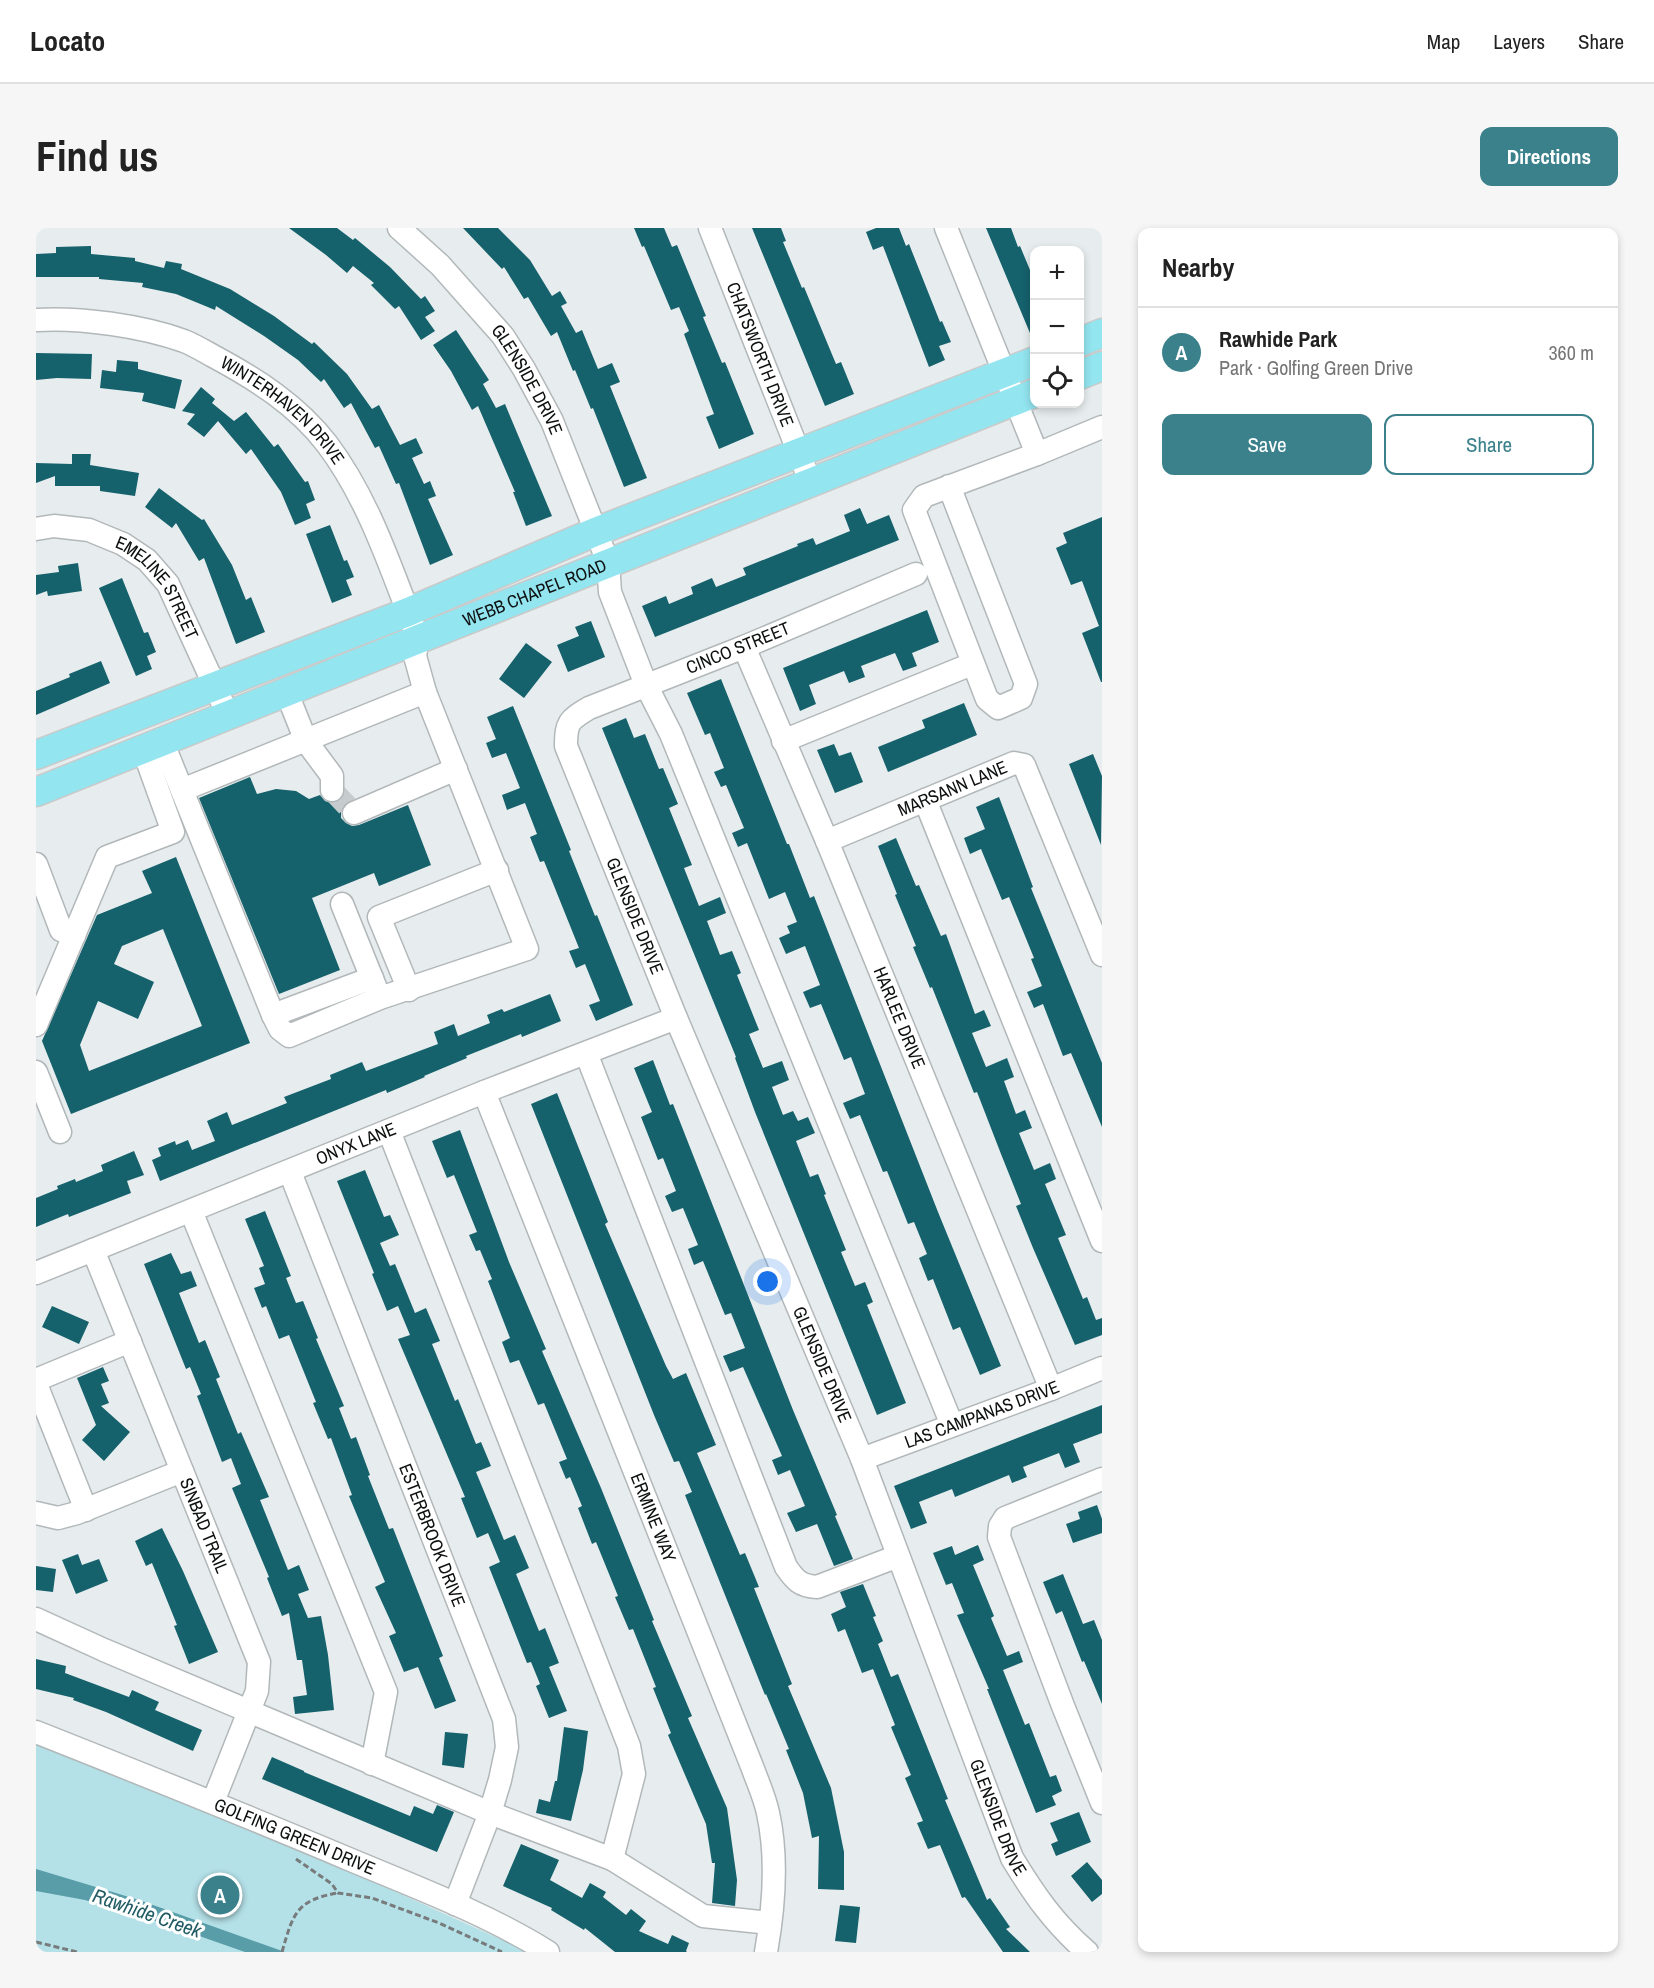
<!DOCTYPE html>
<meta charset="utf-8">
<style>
:root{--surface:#fff;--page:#f6f6f6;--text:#222;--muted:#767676;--line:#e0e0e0;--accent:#3b818c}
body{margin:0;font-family:"Archivo Narrow",sans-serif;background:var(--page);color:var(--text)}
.controls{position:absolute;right:18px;top:18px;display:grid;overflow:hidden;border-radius:12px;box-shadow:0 3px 9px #0003}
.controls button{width:54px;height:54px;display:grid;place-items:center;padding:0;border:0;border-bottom:2px solid var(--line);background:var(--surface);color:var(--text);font:30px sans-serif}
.you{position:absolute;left:732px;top:1054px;width:21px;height:21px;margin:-15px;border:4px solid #fff;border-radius:50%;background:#1a73e8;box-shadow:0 0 0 9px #1a73e833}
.badge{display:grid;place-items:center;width:39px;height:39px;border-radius:50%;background:var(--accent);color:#fff;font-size:20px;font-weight:700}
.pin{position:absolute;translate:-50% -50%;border:3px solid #fff;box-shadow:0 2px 6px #0006}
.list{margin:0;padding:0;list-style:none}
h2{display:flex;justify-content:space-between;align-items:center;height:78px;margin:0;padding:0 24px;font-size:26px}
h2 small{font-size:20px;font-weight:400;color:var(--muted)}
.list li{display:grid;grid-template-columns:39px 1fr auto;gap:18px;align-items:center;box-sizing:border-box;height:90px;padding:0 24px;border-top:2px solid var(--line)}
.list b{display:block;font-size:22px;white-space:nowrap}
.list p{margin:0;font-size:20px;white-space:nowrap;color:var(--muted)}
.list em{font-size:20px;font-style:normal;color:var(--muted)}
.actions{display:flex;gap:12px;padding:18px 24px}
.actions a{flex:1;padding:14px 0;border:2px solid var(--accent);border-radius:12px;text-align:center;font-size:21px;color:var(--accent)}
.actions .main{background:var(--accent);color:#fff}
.icon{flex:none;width:33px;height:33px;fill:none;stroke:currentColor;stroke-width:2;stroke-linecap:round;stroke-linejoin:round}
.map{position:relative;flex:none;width:1066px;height:1724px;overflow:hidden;border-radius:12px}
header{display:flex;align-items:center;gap:36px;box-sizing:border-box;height:84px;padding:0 30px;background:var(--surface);border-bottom:2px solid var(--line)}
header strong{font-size:28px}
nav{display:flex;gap:33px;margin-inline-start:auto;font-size:21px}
.intro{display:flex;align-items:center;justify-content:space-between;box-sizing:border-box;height:144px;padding:0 36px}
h1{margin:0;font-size:42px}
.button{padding:15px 27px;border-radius:12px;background:var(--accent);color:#fff;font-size:21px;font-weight:700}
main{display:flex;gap:36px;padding:0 36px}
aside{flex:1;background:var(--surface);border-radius:12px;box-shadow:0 3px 9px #0003}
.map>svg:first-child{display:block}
.green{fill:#b4e0e7}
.water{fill:#589da8}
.building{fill:#15616c;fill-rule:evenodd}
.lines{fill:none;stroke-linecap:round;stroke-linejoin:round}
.minor-tunnel{stroke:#c6cccd;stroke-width:22;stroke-dasharray:22 11;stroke-linecap:butt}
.minor-casing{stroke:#b2b8b9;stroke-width:25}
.major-casing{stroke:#cacaca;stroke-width:31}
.path{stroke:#777b7c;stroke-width:3;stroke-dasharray:6 3;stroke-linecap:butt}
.minor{stroke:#fff;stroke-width:22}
.major{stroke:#93e5f0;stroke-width:28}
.labels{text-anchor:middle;stroke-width:6;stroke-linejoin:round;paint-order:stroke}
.street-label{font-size:18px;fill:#0e1010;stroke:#fff}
.water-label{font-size:20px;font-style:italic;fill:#205b63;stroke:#fff}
</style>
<header>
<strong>Locato</strong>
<nav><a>Map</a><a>Layers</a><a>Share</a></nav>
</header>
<div class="intro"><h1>Find us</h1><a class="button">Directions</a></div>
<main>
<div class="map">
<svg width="1066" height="1724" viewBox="0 0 1066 1724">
<rect width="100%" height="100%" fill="#e7edee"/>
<path class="green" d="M0,1515L252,1615L493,1724H5L0,1722Z"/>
<path class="water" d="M0,1641L103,1672L249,1724H209L129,1696L49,1672L0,1663Z"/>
<path class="building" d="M253,0H301L317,12L319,10L354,39L385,71L389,68L399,83L389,89L399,103L385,112L363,78L359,81L335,57L338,55L317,38L311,45L290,27Z
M427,0H462L494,32L516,68L524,63L531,75L525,78L540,105L546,102L562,141L576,135L584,154L574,158L611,250L588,259L557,180L555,181L539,142L537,143L521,104L515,108L492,69L488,71L468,39L466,41Z
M598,0H628L636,19L641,17L670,88L667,89L686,135L689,134L718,206L683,221L670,189L678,186L648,106L653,103L643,79L635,82L608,18L606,19Z
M716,0H745L750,13L747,14L766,60L768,59L800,136L805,134L818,166L789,178Z
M840,0H863L870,18L873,16L904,94L906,93L915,114L903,118L909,132L893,139L847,18L837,22L830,4Z
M950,0H975L982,19L984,18L999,54V117Z
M55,18V26L99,30V33L128,40L130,33L146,36L145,41L194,61L238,88L276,116L278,114L311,146L336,181L343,177L364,217L380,210L387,225L376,230L388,256L394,253L400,268L392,271L417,327L394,337L363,255L360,256L343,218L339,220L315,175L308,180L288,151L285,154L262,132L228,108L180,78L179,82L140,66L106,59L107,55L63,51V49H0V26L20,25V19Z
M420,102L453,152L447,156L460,180L469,176L516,288L490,298L477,264H479L442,178L436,182L415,143L397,117Z
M0,125L56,126L55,151L21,150L0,152Z
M81,132L102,134V141L146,152L139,181L106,173L108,165L64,160L66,142L80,144Z
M165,159L179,171L176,175L198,193L210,184L238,219L242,216L269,254L272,253L279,272L270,276L275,290L259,297L245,264L215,221L210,226L182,193L168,209L151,196L159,186L146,183Z
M36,226H55L54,237L103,245L99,268L64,263V258H19V248L0,255V235L36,236Z
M123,260L166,292L168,291L196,337L210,372L215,369L229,404L200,416L168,330L163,333L140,295L136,300L109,279Z
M824,280L831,296L853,287L863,312L619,409L606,378L630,368L633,376L657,366L655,359L676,350L680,359L710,347L707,340L762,318L761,316L777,310L780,317L814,303L808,287Z
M1066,289V454H1065L1046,405L1063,398L1046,353L1035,357L1020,320L1031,315L1027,305Z
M294,297L308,333L311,332L318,349L310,352L316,367L296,375L270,306Z
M42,335L46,363L12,368L11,363L0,367V347L23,344L22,338Z
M86,350L108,405L112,404L120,424L111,428L116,441L100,448L63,360Z
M891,382L903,414L876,425L881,438L867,443L859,425L825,438L829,449L813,455L808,443L773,457L780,476L764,483L747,440Z
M555,393L569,429L532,444L521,417L543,408L539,399Z
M490,415L516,434L488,470L463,451Z
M65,433L74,455L0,487V463L34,449L33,446Z
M685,451L751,616H753L774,670L778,668L902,984L965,1138L944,1147L924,1099L917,1102L897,1051L892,1053L883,1030L891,1026L878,994L872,996L851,943L847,944L824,887L814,891L807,875L829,866L815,829L808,832L785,776L774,780L767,764L784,757L769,718L750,726L743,710L754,705L751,698L761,694L749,664L733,671L711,615L702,619L696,605L708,600L690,557L685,559L678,544L688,540L674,505L669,507L651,465Z
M928,475L941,507L852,544L842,519L889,500L886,492Z
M477,478L535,622L533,623L559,688L561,687L597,777L560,793L553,777L564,773L549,736L540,740L533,723L543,720L508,633L504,634L494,609L501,606L489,575L471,582L466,567L484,560L470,525L456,530L450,515L460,511L451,489Z
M590,490L598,510L609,506L623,541L627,540L642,576L633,580L656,637L648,640L663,678L684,669L690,685L671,693L684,727L696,723L705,745L701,747L723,802L713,806L727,840L746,833L753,852L736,859L747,887L757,883L762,893L772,889L779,905L760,913L774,949L782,946L790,966L788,967L810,1022L805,1024L819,1058L829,1054L837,1074L831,1077L870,1175L841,1187L719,884L699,830L700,829L566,500Z
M798,516L803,528L815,524L827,554L799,565L781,522Z
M1057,526L1066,548L1065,617L1033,536Z
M214,549L221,566L240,561L260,563L273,571L284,567L289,573L295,575L303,573L308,567L312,573L305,583V590L310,595L316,598L323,597L372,577L395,637L343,658L338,645L276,670L304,742L243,766L163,570Z
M963,569L997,659L995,660L1066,835V899L1035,825L1027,828L1007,776L998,780L991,764L1006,758L995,731L998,730L973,669L966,672L945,621L934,626L928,610L949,601L940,579Z
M860,610L880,658L883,657L905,708L910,706L939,786L948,782L955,798L936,805L950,839L971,830L978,849L968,853L980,886L989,882L996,900L983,905L998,942L1014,935L1020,951L1009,956L1030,1007L1022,1010L1047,1071L1051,1069L1060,1092L1066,1090V1107L1039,1117L997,1020L980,978L985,976L965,926L941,864L938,865L896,759L894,760L877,719L880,718L859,667L861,666L842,618Z
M140,629L214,815L35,886L6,813L61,687L116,665L106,643ZM127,701L166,798L53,843L44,817L62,773L102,791L118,754L78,736L86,718Z
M514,766L525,793L486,809L485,806L430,828L431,830L388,848L389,849L351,865L350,862L124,953L116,932L125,928L122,920L139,913L140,917L152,912L156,922L179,913L171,893L191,884L196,897L251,875L248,869L295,851L294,847L326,834L330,843L402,816L398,804L418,796L422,808L454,795L451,787L466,781L468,784Z
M617,832L634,877L637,876L757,1182L801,1287L799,1288L817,1331L798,1338L781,1296L760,1304L751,1285L769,1278L754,1242L742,1247L736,1232L746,1228L707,1139L694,1144L687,1128L709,1120L695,1085L689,1087L667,1033L658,1037L652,1021L662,1017L647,980L636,984L629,968L640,963L627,930L622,932L605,889L616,884L598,840Z
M521,865L572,994L569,996L630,1138L637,1151L650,1145L680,1217L661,1225L704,1327L709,1325L723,1359L718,1360L756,1456L752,1458L795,1560L808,1624V1662L782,1661L783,1608L776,1610L767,1565L750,1522L753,1521L730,1466L729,1467L649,1267L656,1264L643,1233L638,1234L618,1187L495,876Z
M424,902L473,1034L510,1121L506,1123L565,1260L618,1392L616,1393L656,1488L652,1490L691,1580L701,1652L699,1678L676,1675L679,1635H676L670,1596L632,1507L635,1505L617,1460L620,1459L597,1401L593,1402L579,1369L582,1368L560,1314L556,1316L542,1280L546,1278L534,1249L530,1251L523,1234L531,1231L508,1175L502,1177L483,1132L474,1135L466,1114L474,1110L452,1053L456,1051L444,1022L440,1023L433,1007L441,1004L418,947L411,950L396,913Z
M98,923L108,947L91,953L95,965L33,989L32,986L0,999V970L22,961L21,958L39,951L40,954L67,943L65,937Z
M329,942L348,989L354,987L363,1007L344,1015L354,1038L359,1036L379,1085L390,1080L404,1113L396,1116L419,1173L422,1171L440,1216L445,1214L455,1238L440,1244L468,1312L479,1307L493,1340L480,1346L503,1403L509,1400L523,1435L513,1439L531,1483L513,1490L500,1458L504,1456L495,1434L491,1435L453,1339L464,1334L452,1305L441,1310L425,1270L429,1269L362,1111L374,1107L362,1078L351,1083L336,1046L338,1045L301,953Z
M229,983L255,1048L250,1050L260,1075L267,1073L282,1110L280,1111L308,1178L303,1180L315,1211L320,1209L334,1247L332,1248L353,1301L357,1300L407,1428L403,1430L420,1473L399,1481L382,1439L368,1444L353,1408L360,1405L339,1359L349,1354L313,1268L316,1267L295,1210L292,1211L277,1175L280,1174L253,1107L243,1111L230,1078L226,1080L218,1060L229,1056L223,1040L228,1038L209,991Z
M135,1025L145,1046L155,1043L161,1058L143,1065L163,1115L169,1112L184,1149L180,1151L202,1206L205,1204L233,1269L224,1272L252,1342L263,1337L273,1362L262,1366L272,1390L285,1388L292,1427L298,1482L259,1486L257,1469L271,1467L266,1432H261L253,1385L246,1388L231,1350L233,1349L196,1260L205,1256L195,1230L186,1234L161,1168L165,1166L154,1139L150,1141L108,1036Z
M16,1078L53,1094L43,1116L6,1099Z
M67,1139L73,1153L65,1156L73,1175L65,1178L94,1204L68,1233L46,1212L60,1197L41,1150Z
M1066,1177V1205L1037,1216L1044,1234L1029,1240L1023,1225L987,1239L991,1249L976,1255L973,1247L919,1269L916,1261L883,1274L891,1295L875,1301L858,1258Z
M1061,1277L1066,1291V1305L1037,1315L1030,1296L1044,1291L1042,1284Z
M126,1300L147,1343L182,1424L153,1436L138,1398L141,1397L116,1335L110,1338L99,1313Z
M942,1317L948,1332L937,1337L958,1388L955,1390L971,1428L983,1423L987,1434L967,1442L989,1497L993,1495L1014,1549L1020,1547L1026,1563L1016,1568L1020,1577L1000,1585L951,1461H953L921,1387L928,1385L916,1355L910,1357L897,1325L916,1318L919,1327Z
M42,1326L46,1337L63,1331L72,1353L40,1366L26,1332Z
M0,1338L20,1341L17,1364L0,1362Z
M1027,1346L1047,1396L1058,1392L1066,1412V1476L1048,1433L1046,1434L1026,1383L1020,1386L1007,1354Z
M827,1356L840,1388L837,1389L847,1413L842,1416L855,1449L862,1446L912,1571L909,1572L951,1672L954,1670L974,1699L970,1701L994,1724H967L929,1669L926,1670L904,1617L892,1621L881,1595L887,1593L869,1550L875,1547L855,1499L859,1497L837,1441L826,1445L809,1401L802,1404L795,1386L810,1379L804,1364Z
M0,1431L30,1438L29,1445L93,1469L96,1462L123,1474L119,1482L166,1502L157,1523L70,1484L37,1472L38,1470L0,1461Z
M528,1499L552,1503L547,1542L535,1593L500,1585L503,1571L514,1574L519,1553H521Z
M409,1504L432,1506L428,1540L406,1537Z
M236,1529L268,1543V1544L374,1588L378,1578L397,1586L401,1577L418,1584L401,1624L226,1551Z
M1043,1584L1055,1614L1020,1628L1015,1616L1022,1613L1014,1595Z
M485,1616L523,1632L514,1652L546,1670L554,1655L570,1664L567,1669L590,1687L595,1681L610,1693L603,1703L632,1716L636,1707L653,1715L650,1723L651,1724H579L549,1700L548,1702L515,1682L516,1680L467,1658Z
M1051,1634L1066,1652V1666L1056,1674L1035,1648Z
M804,1677L824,1679L820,1715L799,1713Z"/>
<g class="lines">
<path class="minor-tunnel" d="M296,562L318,585"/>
<defs>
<g id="minor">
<path id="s1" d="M363,0L404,37L467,108L488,141L516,193L572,334L574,364L610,457L635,506L916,1197"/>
<path id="s2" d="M674,0L774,253"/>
<path d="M910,0L1001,226L1066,199"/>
<path id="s3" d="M0,92C43,89 107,98 148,113C158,117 168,123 177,128C220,151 261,177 291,216C334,273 356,344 382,410L379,428L389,464L491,721L344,770L253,808L244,801L237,787L126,513"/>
<path d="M913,258L990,456L985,470L962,480L951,471L878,282L888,268L1001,226"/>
<path id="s4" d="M0,301L18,298L53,302L87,316L111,332L132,356L192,487"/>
<path id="s5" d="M880,346L708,419L553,480C533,492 530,494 530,518L640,790L826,1231L976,1630C999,1668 1018,1695 1051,1724"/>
<path id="s6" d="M708,419L791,613L1015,1161"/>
<path d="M250,463L270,513L296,548V562"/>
<path d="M747,513L926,440"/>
<path d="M146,562L389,464"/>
<path d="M889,572L1066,1013"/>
<path d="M318,585L420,541"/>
<path id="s7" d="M791,613L978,535L988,537L1066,727"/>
<path d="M0,636L25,702L38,708"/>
<path d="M306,676L341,763"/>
<path d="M373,762L343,689L461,642"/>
<path d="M237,787L336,750"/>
<path d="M0,797L71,629L137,604L107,521"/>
<path d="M550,825L750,1339C759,1352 764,1358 781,1359L862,1328"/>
<path d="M0,844L24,904"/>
<path id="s8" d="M448,864L717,1541C722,1555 729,1570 732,1585C742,1630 738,1679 730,1724"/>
<path id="s9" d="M254,944L468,1491L471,1519L464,1552L454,1585L419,1676"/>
<path d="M155,983L350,1464L336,1536"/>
<path id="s10" d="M57,1022L223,1434L221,1463L177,1574"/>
<path id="s11" d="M0,1045L448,864L640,790"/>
<path d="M0,1152L94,1113"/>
<path d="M0,1156L50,1282"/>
<path id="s12" d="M826,1231L1015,1161L1066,1140"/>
<path d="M1066,1251L969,1290L964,1298L963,1309L1027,1478L1066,1575"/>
<path d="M0,1285L22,1290L41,1285L146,1243"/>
<path d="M0,1391L68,1422L454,1585L576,1631L598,1546L593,1518L353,903"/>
<path id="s13" d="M0,1504C106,1546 211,1588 315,1632C382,1660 451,1686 512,1724"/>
<path d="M576,1631L667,1688L734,1695"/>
</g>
<g id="major">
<path d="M1044,114L1066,105"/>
<path d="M1044,147L1066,138"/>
<path d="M0,527L372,384L559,304L999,133"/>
<path id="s14" d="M0,564L999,165"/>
</g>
</defs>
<use href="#minor" class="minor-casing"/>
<use href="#major" class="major-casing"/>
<path class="path" d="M260,1631L296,1656L302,1665L336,1670L403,1695L466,1724
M0,1714L41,1724
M246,1724C257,1686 260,1672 302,1665"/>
<use href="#minor" class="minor"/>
<use href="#major" class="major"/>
</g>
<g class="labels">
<g class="street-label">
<text dy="6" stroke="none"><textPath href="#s2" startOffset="136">CHATSWORTH DRIVE</textPath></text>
<text dy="6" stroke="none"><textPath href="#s1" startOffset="200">GLENSIDE DRIVE</textPath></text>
<text dy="6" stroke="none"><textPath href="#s3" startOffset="272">WINTERHAVEN DRIVE</textPath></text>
<text dy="6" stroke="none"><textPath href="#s14" startOffset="537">WEBB CHAPEL ROAD</textPath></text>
<text dy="6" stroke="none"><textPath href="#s4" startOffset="147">EMELINE STREET</textPath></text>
<text transform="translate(702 420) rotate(-22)" y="6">CINCO STREET</text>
<text dy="6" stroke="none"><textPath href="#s7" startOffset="136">MARSANN LANE</textPath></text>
<text dy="6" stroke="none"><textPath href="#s5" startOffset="585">GLENSIDE DRIVE</textPath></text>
<text dy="6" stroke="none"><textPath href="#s6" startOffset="402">HARLEE DRIVE</textPath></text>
<text dy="6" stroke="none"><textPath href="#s11" startOffset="345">ONYX LANE</textPath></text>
<text dy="6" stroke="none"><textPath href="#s5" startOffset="1071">GLENSIDE DRIVE</textPath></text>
<text dy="6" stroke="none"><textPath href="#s12" startOffset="128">LAS CAMPANAS DRIVE</textPath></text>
<text dy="6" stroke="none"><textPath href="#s8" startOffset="458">ERMINE WAY</textPath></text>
<text dy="6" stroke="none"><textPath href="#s10" startOffset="297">SINBAD TRAIL</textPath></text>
<text dy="6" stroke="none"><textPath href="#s9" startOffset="390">ESTERBROOK DRIVE</textPath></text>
<text dy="6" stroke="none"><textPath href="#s5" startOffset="1557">GLENSIDE DRIVE</textPath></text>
<text dy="6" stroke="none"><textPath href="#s13" startOffset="279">GOLFING GREEN DRIVE</textPath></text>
</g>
<g class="water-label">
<text transform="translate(111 1685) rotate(19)" y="7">Rawhide Creek</text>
</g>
</g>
</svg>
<div class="controls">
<button>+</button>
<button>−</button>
<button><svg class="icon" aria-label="locate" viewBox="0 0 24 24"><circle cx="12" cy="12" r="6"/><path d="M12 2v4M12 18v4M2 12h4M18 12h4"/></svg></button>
</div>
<div class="you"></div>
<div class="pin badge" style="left:184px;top:1667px">A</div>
</div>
<aside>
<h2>Nearby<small></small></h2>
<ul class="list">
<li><span class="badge">A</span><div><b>Rawhide Park</b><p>Park · Golfing Green Drive</p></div><em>360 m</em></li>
</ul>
<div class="actions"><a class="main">Save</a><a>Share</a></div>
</aside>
</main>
